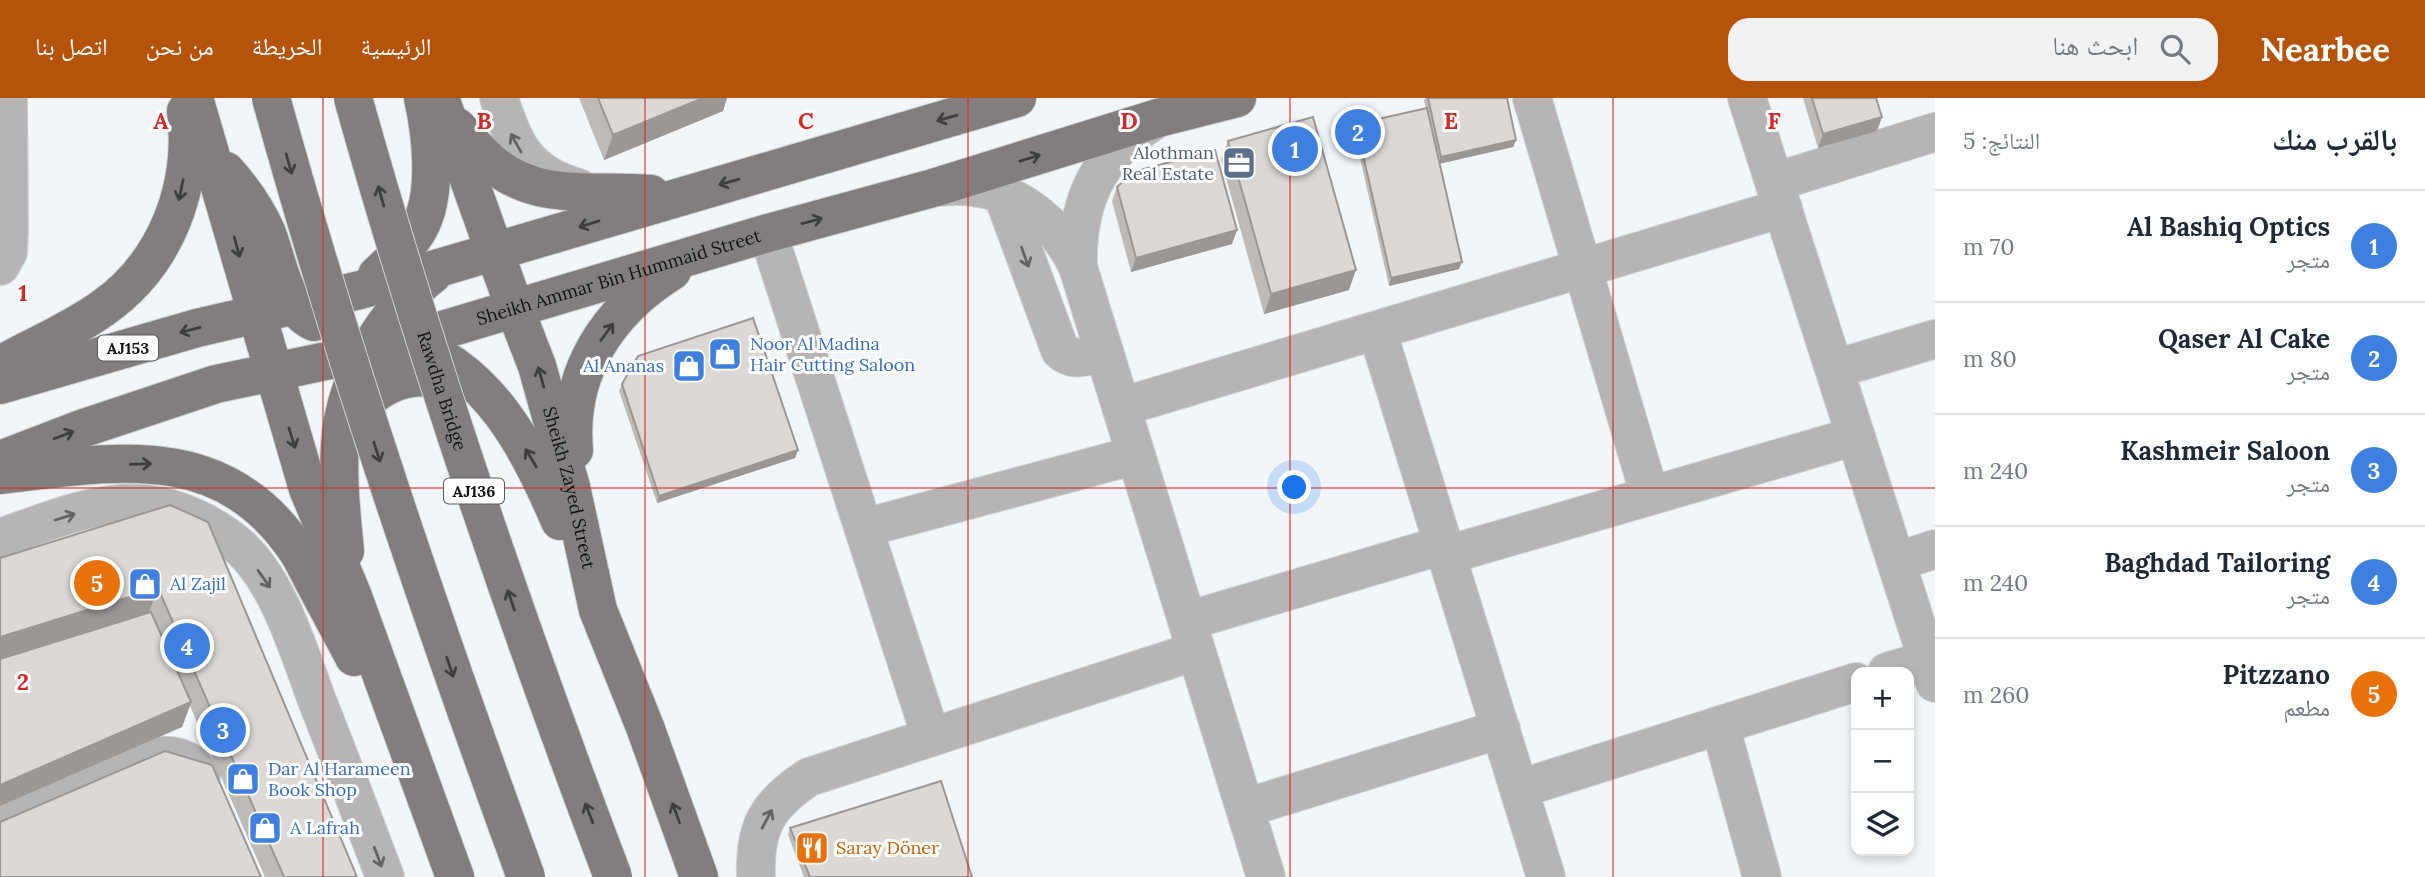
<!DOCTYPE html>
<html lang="ar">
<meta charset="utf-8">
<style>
:root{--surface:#fff;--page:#f2f2f3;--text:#1f2937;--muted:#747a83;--line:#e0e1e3;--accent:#b45309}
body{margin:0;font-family:Lora,"Noto Naskh Arabic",serif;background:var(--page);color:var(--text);direction:rtl}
.controls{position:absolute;right:21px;bottom:21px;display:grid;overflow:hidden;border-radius:14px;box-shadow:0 4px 10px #0003}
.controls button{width:63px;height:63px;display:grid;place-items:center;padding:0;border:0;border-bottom:2px solid var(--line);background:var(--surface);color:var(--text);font:35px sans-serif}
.you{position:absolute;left:1295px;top:390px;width:24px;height:24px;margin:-18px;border:5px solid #fff;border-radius:50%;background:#1a73e8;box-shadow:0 0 0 10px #1a73e833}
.badge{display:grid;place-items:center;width:46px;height:46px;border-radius:50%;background:var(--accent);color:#fff;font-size:23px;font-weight:700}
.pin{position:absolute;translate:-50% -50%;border:4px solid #fff;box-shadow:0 2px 7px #0006}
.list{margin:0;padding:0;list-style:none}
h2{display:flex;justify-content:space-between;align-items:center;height:91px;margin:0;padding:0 28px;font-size:30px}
h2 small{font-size:23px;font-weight:400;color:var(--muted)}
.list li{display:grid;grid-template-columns:46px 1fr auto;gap:21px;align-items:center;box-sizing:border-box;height:112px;padding:0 28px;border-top:2px solid var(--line)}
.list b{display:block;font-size:26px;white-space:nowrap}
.list p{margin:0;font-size:23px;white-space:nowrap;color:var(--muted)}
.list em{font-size:23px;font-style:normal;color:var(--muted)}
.icon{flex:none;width:38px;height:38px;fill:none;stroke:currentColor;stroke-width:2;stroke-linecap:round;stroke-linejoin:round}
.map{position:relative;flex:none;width:1935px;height:779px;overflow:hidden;direction:ltr}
header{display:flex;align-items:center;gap:42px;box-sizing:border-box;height:98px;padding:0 35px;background:var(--accent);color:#fff}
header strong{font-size:33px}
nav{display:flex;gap:38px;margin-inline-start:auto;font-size:24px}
.search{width:490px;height:63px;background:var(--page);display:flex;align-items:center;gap:18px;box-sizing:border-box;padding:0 24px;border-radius:21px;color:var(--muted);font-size:26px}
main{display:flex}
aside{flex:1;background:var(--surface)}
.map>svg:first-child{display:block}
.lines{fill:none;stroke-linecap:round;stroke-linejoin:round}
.minor-casing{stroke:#ced2d4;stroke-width:40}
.major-casing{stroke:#ced2d4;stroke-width:40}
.minor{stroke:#b6b4b4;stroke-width:38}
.major{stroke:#827e7d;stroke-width:38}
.major-bridge-casing{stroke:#ced2d4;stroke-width:40;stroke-linecap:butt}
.major-bridge{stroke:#827e7d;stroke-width:38}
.wall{fill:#bdbab7}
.shaded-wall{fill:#9a9795}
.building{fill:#dcd8d5;stroke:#9a9795;stroke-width:2}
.oneway{stroke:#3f3e3e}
.oneway2{stroke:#646464}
.grid{fill:none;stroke:#d62828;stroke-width:2;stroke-opacity:0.55}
.labels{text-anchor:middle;stroke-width:6;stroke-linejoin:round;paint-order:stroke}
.shield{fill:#fff;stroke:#595a5a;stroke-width:2}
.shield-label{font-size:16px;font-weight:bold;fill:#121314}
.service-label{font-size:18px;fill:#4e5e75;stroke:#fff;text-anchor:end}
.street-label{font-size:18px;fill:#121314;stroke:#fff}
.shop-label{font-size:18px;fill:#366cbe;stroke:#fff;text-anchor:start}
.food-label{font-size:18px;fill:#c56008;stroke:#fff;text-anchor:start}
.grid-label{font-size:23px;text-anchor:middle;font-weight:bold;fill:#d62828;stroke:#fff;stroke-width:6;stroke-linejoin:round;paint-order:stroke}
</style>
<header>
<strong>Nearbee</strong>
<div class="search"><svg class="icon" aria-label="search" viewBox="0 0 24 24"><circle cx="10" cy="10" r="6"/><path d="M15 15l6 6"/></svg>ابحث هنا</div>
<nav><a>الرئيسية</a><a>الخريطة</a><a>من نحن</a><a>اتصل بنا</a></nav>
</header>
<main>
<aside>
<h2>بالقرب منك<small>النتائج: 5</small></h2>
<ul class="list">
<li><span class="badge" style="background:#3f7fe0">1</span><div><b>Al Bashiq Optics</b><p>متجر</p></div><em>70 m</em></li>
<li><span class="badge" style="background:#3f7fe0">2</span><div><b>Qaser Al Cake</b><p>متجر</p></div><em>80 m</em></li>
<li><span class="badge" style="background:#3f7fe0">3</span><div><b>Kashmeir Saloon</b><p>متجر</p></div><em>240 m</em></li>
<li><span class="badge" style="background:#3f7fe0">4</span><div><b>Baghdad Tailoring</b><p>متجر</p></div><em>240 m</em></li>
<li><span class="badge" style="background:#e8710a">5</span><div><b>Pitzzano</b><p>مطعم</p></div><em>260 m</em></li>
</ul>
</aside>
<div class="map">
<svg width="1935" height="779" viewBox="0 0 1935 779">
<rect width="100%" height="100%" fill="#f2f6f9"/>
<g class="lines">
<defs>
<path id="minor" d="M499,0C514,48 527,76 579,90
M1532,0L1650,398
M1747,0L1935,585
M1775,84L1935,34
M940,89C1001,82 1053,115 1078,169L1266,779
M1002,95L1060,252C1073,265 1088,258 1104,254
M768,135L931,639
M0,168L8,154L9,132L8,0
M1078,169C1076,103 1098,57 1155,22
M1377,232L1546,779
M1835,271L1935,241
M1121,309L1783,110
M864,430L1136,357
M0,440C50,423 106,397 160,408C189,414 218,430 240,449C280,486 299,555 318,605C341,663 363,721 385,779
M1447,457L1856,338
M1897,464L1935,451
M1187,523L1443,447
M1887,574L1927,562
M1720,627L1762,779
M1519,691L1856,584
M1245,710L1501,631
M0,722L135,663C159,656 186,652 201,678
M756,779C754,728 768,706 809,679L1196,553"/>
<g id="major">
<path d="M194,0L308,391L352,496L455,779"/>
<path id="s1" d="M440,0L515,211L537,268L571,389L598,512L645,629L699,779"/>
<path d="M457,29C469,42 481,57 495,68C541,104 597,91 651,96"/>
<path d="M226,73C242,91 256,111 266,133C278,162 283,210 314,224"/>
<path d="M377,177C393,162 413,145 422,124C437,91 431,35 423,0"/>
<path d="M407,244C489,271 528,349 560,423"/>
<path d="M0,267C34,248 71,233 103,210C167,165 195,88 186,13"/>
<path d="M0,287L197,230L360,192L442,169L1017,0"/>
<path d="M345,325C381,281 410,271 467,285"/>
<path d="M574,352C567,274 608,213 672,173"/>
<path id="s2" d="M0,362L81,331L216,286L369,254L768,135L933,90L1158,20L1237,0"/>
<path d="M0,377C114,364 221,341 296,451C303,461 308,473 314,484C327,509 341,534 354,559"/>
<path d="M345,453C341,412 336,368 342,328C351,271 387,212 432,177"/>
</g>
</defs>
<use href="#minor" class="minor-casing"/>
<use href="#major" class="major-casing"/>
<use href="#minor" class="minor"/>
<use href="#major" class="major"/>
<defs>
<g id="major-bridge">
<path d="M271,0C344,264 432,522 526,779"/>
<path id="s3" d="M353,0C427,264 516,523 613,779"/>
</g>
</defs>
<use href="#major-bridge" class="major-bridge-casing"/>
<use href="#major-bridge" class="major-bridge"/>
</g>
<path class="wall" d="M579,0H727L723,13L604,62Z
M1425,0H1507L1516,42L1513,49L1439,66L1459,171L1389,188L1354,33L1356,26L1426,10L1424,3Z
M1803,0H1876L1877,33L1818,50Z
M1228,43L1349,192L1264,216L1221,62Z
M1117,89L1237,132L1232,146L1131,174L1112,103Z
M622,286L795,360L657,405L619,293Z
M170,407L357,779H265L190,608L182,629L0,708Z
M790,730L972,779H804L788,737Z"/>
<path class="shaded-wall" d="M703,0H727L723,13L604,62L613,37Z
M1882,19L1877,33L1818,50L1823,36Z
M1516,42L1513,49L1438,66L1441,59Z
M1237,132L1232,146L1131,174L1136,160Z
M1462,164L1459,171L1389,188L1391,180Z
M1356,172L1349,192L1264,216L1271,196Z
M798,352L795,360L657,405L659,398Z
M158,490L149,514L0,561V539Z
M191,604L182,629L0,708V687Z"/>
<path class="building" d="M598,0H703L613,37Z
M1428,0H1507L1516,42L1441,59Z
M1812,0H1876L1882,19L1823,36Z
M1427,10L1462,164L1391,180L1356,26Z
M1313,19L1356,172L1271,196L1228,43Z
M1215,52L1237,132L1136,160L1117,89L1133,74Z
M753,220L798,352L659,398L622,286L638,258Z
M170,407L208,424L357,779H284L158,490L0,539V460Z
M151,514L191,604L0,687V561Z
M165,653L212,667L261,779H0V724Z
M941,683L972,779H810L790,730Z"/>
<defs><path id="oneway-shaft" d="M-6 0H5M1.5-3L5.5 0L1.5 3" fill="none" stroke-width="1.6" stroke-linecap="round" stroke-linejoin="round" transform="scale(1.75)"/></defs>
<g class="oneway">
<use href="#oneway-shaft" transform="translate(947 20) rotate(164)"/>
<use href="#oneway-shaft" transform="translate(1030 60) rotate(-17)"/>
<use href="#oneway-shaft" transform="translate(289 66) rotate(74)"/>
<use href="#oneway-shaft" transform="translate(729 84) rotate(164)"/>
<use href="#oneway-shaft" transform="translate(181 92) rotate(102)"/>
<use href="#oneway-shaft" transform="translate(381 98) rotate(-106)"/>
<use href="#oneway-shaft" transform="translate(812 123) rotate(-15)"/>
<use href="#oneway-shaft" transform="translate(589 126) rotate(163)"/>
<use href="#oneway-shaft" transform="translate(237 149) rotate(75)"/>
<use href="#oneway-shaft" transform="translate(190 232) rotate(165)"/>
<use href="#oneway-shaft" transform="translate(607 234) rotate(-54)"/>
<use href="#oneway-shaft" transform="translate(541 279) rotate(-106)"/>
<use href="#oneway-shaft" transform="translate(64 337) rotate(-21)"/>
<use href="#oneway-shaft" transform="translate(292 340) rotate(73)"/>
<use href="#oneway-shaft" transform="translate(377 354) rotate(72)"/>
<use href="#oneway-shaft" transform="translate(531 360) rotate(-121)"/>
<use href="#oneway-shaft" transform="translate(141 366) rotate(-2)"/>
<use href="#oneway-shaft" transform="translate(511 502) rotate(-109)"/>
<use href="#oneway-shaft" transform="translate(450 569) rotate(71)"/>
<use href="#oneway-shaft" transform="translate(589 715) rotate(-111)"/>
<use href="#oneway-shaft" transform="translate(676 715) rotate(-110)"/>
</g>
<g class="oneway2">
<use href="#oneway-shaft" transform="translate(516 45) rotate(-119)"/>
<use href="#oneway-shaft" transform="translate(1025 159) rotate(70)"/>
<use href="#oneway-shaft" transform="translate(65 419) rotate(-17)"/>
<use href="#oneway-shaft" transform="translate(264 481) rotate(55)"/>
<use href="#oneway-shaft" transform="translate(767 721) rotate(-62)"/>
<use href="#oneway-shaft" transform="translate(378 759) rotate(69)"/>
</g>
<path class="grid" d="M323,0V779M645,0V779M968,0V779M1290,0V779M1613,0V779M0,390H1935"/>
<defs>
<symbol id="office-square" viewBox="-11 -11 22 22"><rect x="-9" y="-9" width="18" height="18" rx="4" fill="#5c6f8a" stroke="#fff"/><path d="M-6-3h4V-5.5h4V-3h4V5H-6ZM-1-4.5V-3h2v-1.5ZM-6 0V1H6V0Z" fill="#fff"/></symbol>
<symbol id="shop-square" viewBox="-11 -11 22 22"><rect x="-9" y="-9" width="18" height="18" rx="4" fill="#3f7fe0" stroke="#fff"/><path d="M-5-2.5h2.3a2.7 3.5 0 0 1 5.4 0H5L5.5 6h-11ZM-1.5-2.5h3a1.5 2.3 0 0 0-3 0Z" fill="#fff"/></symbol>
<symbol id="restaurant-square" viewBox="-11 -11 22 22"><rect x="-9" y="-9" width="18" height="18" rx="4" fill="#e8710a" stroke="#fff"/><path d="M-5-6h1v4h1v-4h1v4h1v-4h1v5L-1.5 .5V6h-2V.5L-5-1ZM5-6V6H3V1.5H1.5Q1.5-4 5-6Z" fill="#fff"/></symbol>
</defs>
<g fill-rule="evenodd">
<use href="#office-square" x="1220" y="46" width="38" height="38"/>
<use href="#shop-square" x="706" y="237" width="38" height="38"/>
<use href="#shop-square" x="670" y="249" width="38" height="38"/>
<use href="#shop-square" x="126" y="467" width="38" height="38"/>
<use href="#shop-square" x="224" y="662" width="38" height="38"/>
<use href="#shop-square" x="246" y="711" width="38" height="38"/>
<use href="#restaurant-square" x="793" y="731" width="38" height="38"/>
</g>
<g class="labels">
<g class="shield">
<rect x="98" y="237.5" width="60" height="25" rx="5"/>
<rect x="444" y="380.5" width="60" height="25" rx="5"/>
</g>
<g class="shield-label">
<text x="128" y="256">AJ153</text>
<text x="474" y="399">AJ136</text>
</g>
<g class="service-label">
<text x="1214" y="61">Alothman<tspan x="1214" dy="21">Real Estate</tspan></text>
</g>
<g class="street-label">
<text dy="6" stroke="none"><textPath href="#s2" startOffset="646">Sheikh Ammar Bin Hummaid Street</textPath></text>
<text dy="6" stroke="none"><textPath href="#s3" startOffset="306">Rawdha Bridge</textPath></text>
<text dy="6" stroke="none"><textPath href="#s1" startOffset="411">Sheikh Zayed Street</textPath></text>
</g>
<g class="shop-label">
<text x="750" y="252">Noor Al Madina<tspan x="750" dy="21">Hair Cutting Saloon</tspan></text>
<text x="664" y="274" text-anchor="end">Al Ananas</text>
<text x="170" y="492">Al Zajil</text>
<text x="268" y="677">Dar Al Harameen<tspan x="268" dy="21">Book Shop</tspan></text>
<text x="290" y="736">A Lafrah</text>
</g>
<g class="food-label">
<text x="836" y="756">Saray Döner</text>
</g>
</g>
<g class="grid-label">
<text x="161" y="31">A</text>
<text x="484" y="31">B</text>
<text x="806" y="31">C</text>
<text x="1129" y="31">D</text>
<text x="1451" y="31">E</text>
<text x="1774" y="31">F</text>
<text x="23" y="203">1</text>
<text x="23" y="592">2</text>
</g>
</svg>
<div class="controls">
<button>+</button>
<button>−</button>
<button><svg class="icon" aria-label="layers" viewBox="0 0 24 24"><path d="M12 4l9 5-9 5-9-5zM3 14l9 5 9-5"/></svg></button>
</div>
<div class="you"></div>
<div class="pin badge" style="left:1295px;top:51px;background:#3f7fe0">1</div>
<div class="pin badge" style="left:1358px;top:34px;background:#3f7fe0">2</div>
<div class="pin badge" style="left:223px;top:632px;background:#3f7fe0">3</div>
<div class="pin badge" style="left:187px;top:548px;background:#3f7fe0">4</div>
<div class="pin badge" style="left:97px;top:485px;background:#e8710a">5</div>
</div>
</main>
